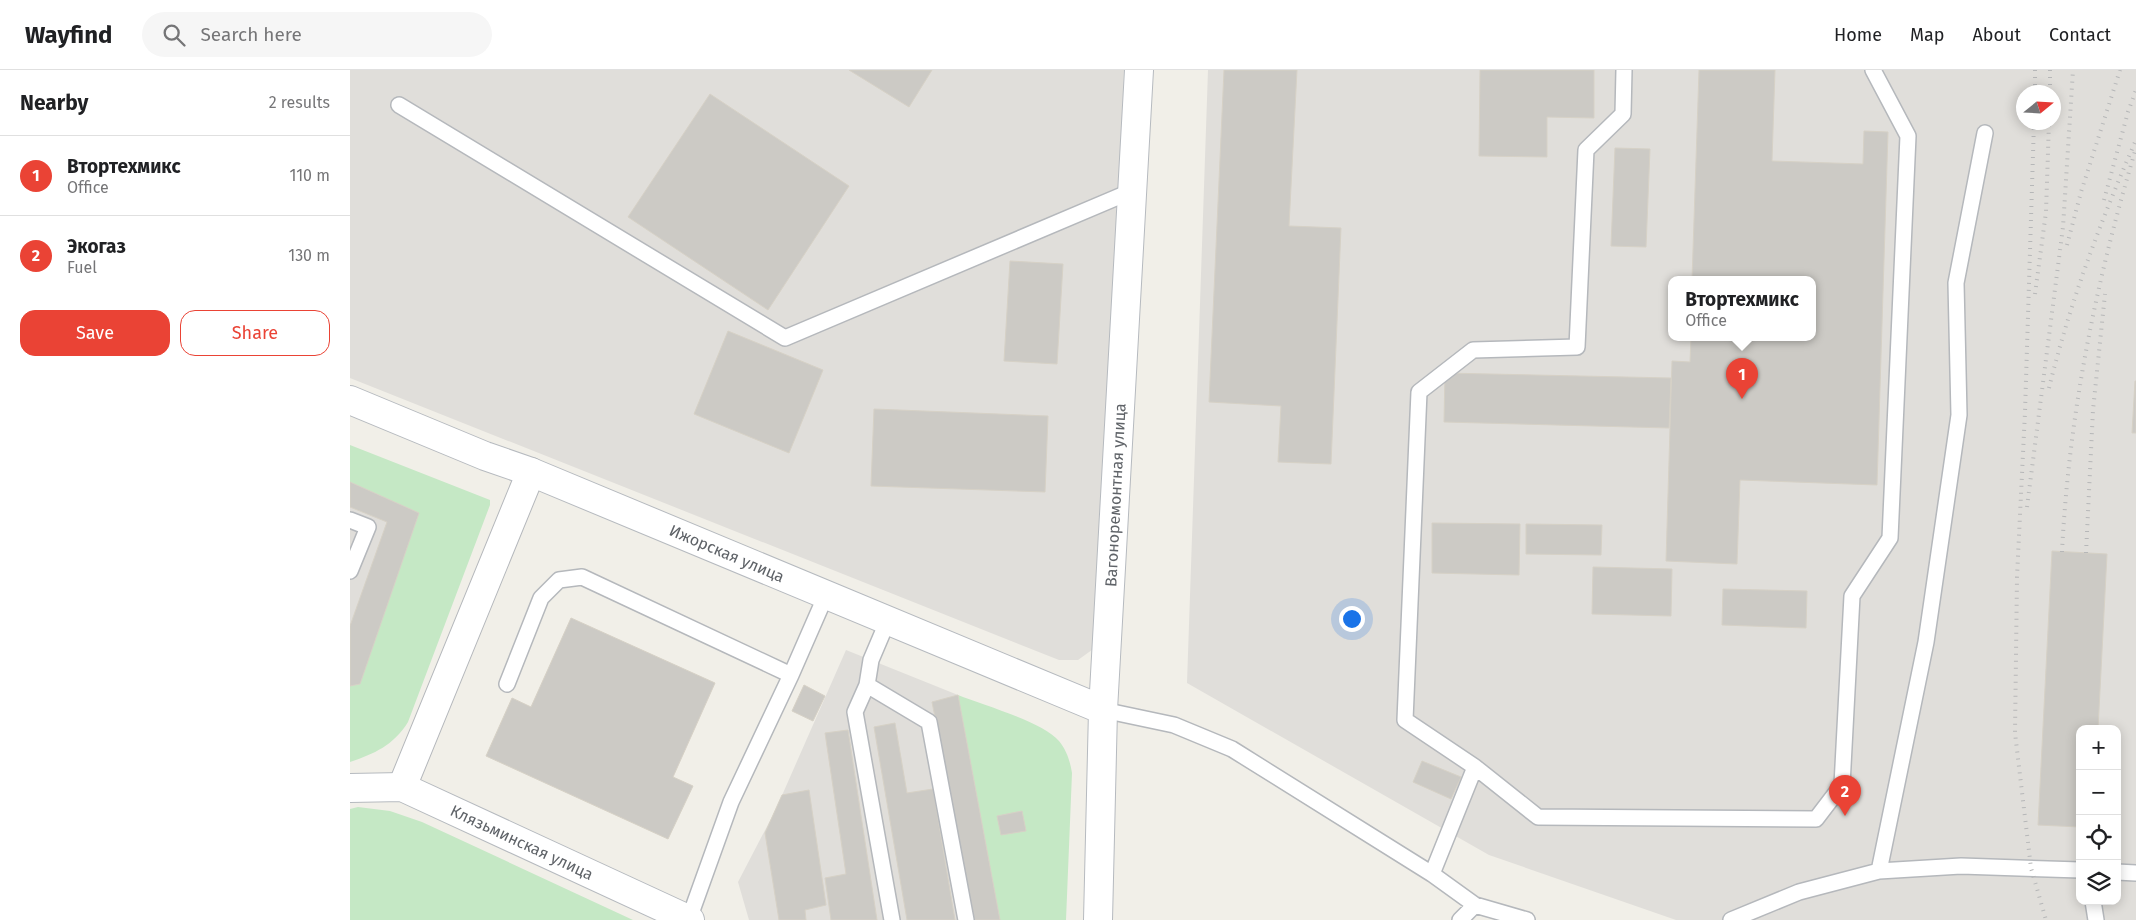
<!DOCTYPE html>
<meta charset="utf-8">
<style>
:root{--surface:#fff;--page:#f6f6f6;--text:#202124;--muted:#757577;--line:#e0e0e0;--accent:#ea4335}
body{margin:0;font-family:"Fira Sans",sans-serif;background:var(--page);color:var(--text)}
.controls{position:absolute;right:15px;bottom:15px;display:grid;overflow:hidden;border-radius:10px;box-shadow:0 2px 12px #0003}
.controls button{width:45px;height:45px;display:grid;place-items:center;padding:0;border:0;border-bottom:1px solid var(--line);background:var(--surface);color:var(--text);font:25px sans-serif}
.compass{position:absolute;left:1666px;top:15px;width:45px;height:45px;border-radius:50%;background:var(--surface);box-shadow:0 2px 12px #0003;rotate:72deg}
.you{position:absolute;left:1001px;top:548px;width:18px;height:18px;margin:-12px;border:4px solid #fff;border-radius:50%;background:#1a73e8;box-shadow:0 0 0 8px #1a73e833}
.badge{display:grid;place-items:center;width:32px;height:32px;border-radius:50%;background:var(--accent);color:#fff;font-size:16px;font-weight:700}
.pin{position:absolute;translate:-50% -41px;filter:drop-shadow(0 1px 2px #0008)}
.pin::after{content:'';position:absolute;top:26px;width:18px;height:15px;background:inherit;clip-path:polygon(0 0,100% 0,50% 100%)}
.popup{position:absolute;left:1318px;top:206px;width:148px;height:65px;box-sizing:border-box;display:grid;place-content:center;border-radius:10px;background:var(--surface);filter:drop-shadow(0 1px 4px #0005);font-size:16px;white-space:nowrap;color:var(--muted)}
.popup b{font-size:19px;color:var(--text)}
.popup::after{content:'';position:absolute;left:50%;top:100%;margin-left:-10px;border:10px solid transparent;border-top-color:var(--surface)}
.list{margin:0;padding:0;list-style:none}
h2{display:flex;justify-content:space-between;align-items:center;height:65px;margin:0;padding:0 20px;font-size:21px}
h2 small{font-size:16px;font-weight:400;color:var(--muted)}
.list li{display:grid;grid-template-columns:32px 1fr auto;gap:15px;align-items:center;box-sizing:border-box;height:80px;padding:0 20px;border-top:1px solid var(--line)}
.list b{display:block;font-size:19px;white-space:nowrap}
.list p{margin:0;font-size:16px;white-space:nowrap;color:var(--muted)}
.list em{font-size:16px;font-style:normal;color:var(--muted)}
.actions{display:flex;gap:10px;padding:15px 20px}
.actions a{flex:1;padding:11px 0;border:1px solid var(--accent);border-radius:15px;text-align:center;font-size:18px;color:var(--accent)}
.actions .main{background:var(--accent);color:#fff}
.icon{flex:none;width:28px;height:28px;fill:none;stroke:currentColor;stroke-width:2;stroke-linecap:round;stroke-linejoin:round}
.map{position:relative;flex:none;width:1786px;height:850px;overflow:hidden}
header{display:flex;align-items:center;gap:30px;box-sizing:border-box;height:70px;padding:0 25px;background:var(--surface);border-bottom:1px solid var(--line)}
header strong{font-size:24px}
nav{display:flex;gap:28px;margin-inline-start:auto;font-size:18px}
.search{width:350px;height:45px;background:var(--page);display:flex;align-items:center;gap:12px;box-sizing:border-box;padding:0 18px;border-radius:28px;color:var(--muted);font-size:19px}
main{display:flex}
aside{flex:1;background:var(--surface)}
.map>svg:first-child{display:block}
.industrial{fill:#e0deda;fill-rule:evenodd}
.green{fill:#c5e8c5}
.building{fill:#cccac5;stroke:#d6d1c6}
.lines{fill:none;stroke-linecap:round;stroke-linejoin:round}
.lane-casing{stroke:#b5b8bc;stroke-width:18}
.street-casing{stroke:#b5b8bc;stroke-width:30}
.secondary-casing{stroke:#b6babf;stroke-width:30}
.lane{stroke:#fff;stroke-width:15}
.street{stroke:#fff;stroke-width:28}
.secondary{stroke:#fff;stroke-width:28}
.rail{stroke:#b6b7b8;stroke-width:4;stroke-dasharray:1 6;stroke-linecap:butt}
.labels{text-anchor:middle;stroke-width:4.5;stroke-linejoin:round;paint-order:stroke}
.street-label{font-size:16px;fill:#5f6368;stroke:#fff}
</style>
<header>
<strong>Wayfind</strong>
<div class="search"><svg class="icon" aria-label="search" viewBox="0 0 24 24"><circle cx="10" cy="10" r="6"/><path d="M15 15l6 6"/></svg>Search here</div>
<nav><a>Home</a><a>Map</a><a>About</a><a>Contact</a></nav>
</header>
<main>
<aside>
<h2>Nearby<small>2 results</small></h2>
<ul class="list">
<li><span class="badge">1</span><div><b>Втортехмикс</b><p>Office</p></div><em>110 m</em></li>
<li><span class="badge">2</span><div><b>Экогаз</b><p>Fuel</p></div><em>130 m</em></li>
</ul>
<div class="actions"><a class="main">Save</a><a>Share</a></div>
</aside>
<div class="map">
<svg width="1786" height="850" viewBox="0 0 1786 850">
<rect width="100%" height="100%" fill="#f1efe8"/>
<path class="industrial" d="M0,0H774L750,565L746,577L728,590H709L0,308Z
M858,0H1786V850H1326L1139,785L837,613ZM1674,22H1704V52H1674ZM1322,210H1462V268H1322ZM1730,659H1767V831H1730Z
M0,412L69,443L10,614L0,616Z
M496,580L608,625L650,850H399L388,812L426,739Z"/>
<path class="green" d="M0,375L140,430V435L58,652C44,675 24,684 0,692V616L10,614L69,443L0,412Z
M608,625C633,635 693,652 709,671C717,681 720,691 722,703L716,850H650Z
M8,737L40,741L72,752L283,850H0V739Z"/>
<path class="building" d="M499,0H582L559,37Z
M874,0H947L939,156L991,158L981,394L928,392L931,336L859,332Z
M1130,0H1244V48L1197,47V87L1129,86Z
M1349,0H1425L1422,91L1513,94L1514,61L1538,62L1527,415L1390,410L1387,494L1316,491L1322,291L1340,292L1341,268H1462V210H1342Z
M360,24L499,116L418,240L278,147Z
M1265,78L1300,79L1296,177L1261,176Z
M660,191L713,194L707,294L654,291Z
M378,261L473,300L439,383L344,344Z
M1095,303L1321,308L1319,358L1094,352Z
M1785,311H1786V363H1782Z
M524,339L698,346L695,422L521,416Z
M0,412L69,443L10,614L0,616V556L37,452L0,437Z
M1082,453L1170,454L1169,505L1082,503Z
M1176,454L1252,455L1251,485L1176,484Z
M1702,481L1757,484L1748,659H1730V757L1688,755Z
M1243,497L1322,499L1321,546L1242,544Z
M1373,519L1457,521L1456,558L1372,555Z
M221,548L365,613L323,707L343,716L318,769L136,686L162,628L181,637Z
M454,615L475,626L463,651L442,641Z
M608,625L650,850H624L582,632Z
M545,653L557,723L583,719L605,850H557L524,657Z
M498,660L527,850H481L475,808L496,804L475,663Z
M1072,691L1111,707L1101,729L1063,712Z
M459,720L476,835L455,840L456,850H429L415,763L432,725Z
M672,741L676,761L651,765L647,746Z"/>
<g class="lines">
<defs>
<path id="lane" d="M49,35L435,268L782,121
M0,450L18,457L0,501
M157,614L191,528L209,510L232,507L441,605
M517,615L521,590L538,550
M753,640L824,655L882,679L1082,804L1125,697L1055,650L1069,322L1123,280L1227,277L1236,80L1273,44L1274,0
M1125,697L1188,747L1466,749L1492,715L1502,526L1540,468L1558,66L1523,0
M1529,801L1576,572L1609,345L1606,213L1635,63
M1767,802L1786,803
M1082,804L1125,835L1177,850
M1743,831L1746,850
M339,849L381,732L441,605L476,525
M542,850L505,642L517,615L579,652L616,850
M1110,850L1125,835
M1381,850L1449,822L1529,801L1611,796L1730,800"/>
<path id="street" d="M52,717L181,402"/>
<path id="secondary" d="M0,330L135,386L181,402L753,640
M0,718L52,717L340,850
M748,850L753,640L789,0"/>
</defs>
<use href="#lane" class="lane-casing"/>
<use href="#street" class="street-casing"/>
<use href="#secondary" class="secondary-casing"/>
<use href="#lane" class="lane"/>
<use href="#street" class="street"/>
<use href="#secondary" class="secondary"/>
<path class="rail" d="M1685,22V0
M1700,22V0
M1684,52L1675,342L1667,507L1665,663L1681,798L1696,850
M1754,130L1778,42L1786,20
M1717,175L1731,122L1770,0
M1685,224L1696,142L1699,52
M1699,318C1720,232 1751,150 1786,70
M1677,437L1713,157L1723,0
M1712,482C1719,343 1746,211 1786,78
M1736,483L1743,340L1755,224"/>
</g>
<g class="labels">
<g class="street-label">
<text transform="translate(765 425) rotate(-87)" y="6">Вагоноремонтная улица</text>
<text transform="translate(377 483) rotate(23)" y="6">Ижорская улица</text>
<text transform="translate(172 772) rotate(25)" y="6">Клязьминская улица</text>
</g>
</g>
</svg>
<div class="controls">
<button>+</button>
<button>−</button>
<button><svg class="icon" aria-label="locate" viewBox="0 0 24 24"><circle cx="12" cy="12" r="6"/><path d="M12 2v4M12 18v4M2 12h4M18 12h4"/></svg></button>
<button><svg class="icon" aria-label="layers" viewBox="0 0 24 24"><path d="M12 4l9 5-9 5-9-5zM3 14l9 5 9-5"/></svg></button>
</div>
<svg class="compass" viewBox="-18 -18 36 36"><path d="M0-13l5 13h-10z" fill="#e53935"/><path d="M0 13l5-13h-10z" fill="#757577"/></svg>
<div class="you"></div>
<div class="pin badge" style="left:1392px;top:329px">1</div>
<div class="popup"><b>Втортехмикс</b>Office</div>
<div class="pin badge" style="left:1495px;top:746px">2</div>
</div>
</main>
